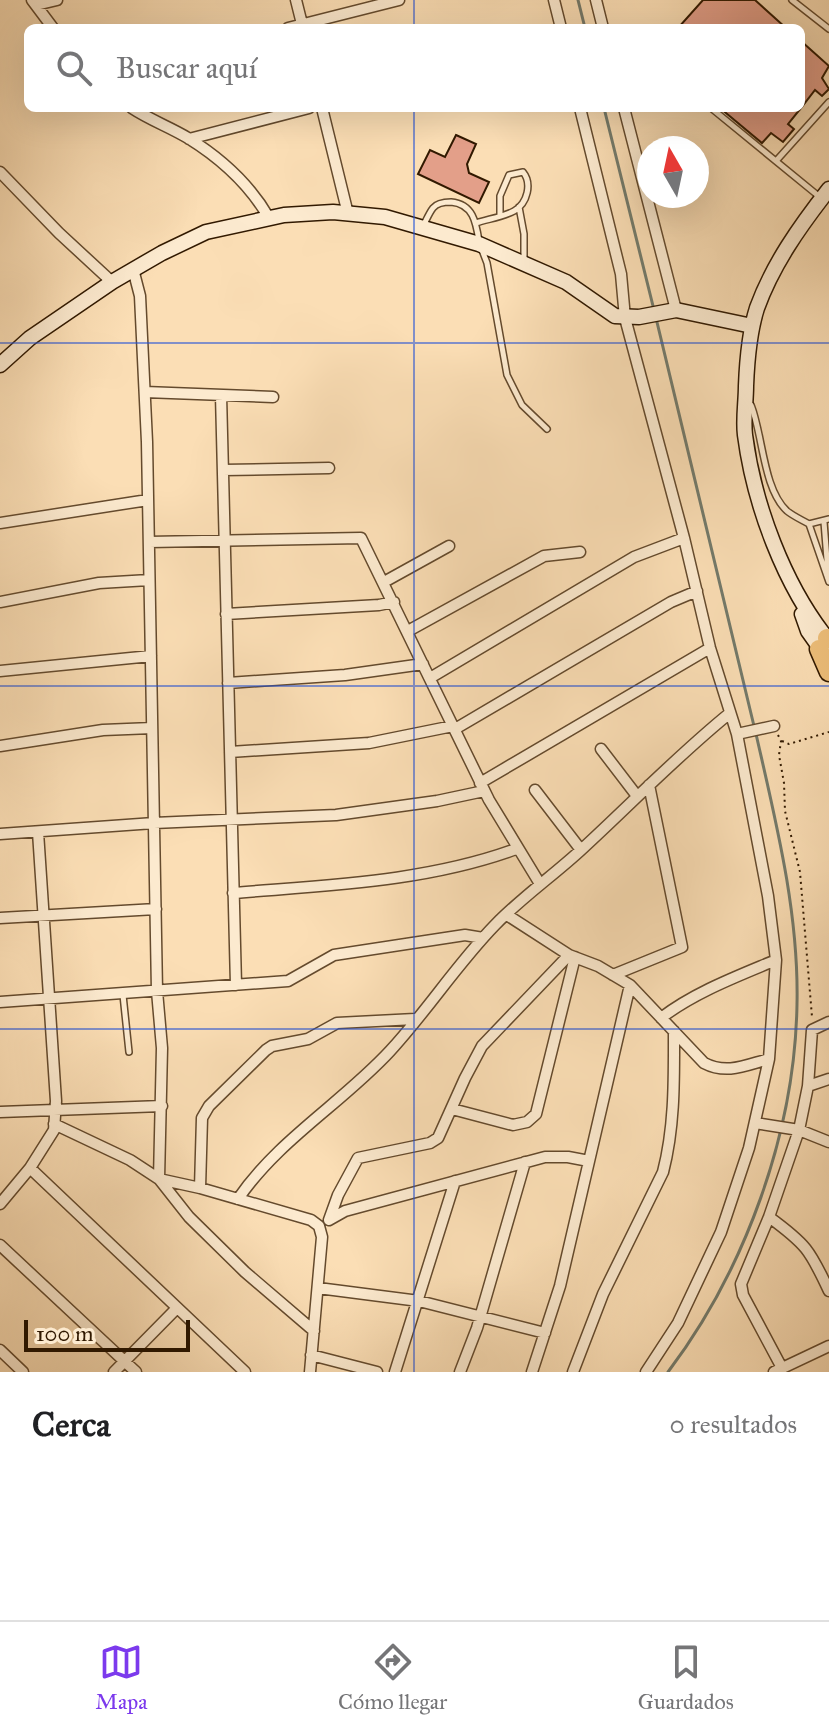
<!DOCTYPE html>
<html lang="es">
<meta charset="utf-8">
<style>
:root{--surface:#fff;--page:#f6f6f6;--text:#202124;--muted:#757577;--line:#e0e0e0;--accent:#7c3aed}
body{margin:0;font-family:"IM FELL Great Primer",serif;background:var(--page);color:var(--text)}
.compass{position:absolute;left:637px;top:136px;width:72px;height:72px;border-radius:50%;background:var(--surface);box-shadow:0 8px 32px #0002;rotate:351deg}
.scale{position:absolute;left:24px;bottom:20px;width:166px;box-sizing:border-box;padding-left:8px;border:4px solid #311900;border-top:0;font-size:22px;line-height:28px;white-space:nowrap;color:#311900;-webkit-text-stroke:6px #fceacf;paint-order:stroke}
.list{margin:0;padding:0;list-style:none}
h2{display:flex;justify-content:space-between;align-items:center;height:104px;margin:0;padding:0 32px;font-size:34px}
h2 small{font-size:26px;font-weight:400;color:var(--muted)}
.icon{flex:none;width:44px;height:44px;fill:none;stroke:currentColor;stroke-width:2;stroke-linecap:round;stroke-linejoin:round}
.map{position:relative;flex:none;width:829px;height:1372px;overflow:hidden}
.search{position:absolute;background:var(--surface);box-shadow:0 8px 32px #0002;left:24px;right:24px;top:24px;height:88px;display:flex;align-items:center;gap:20px;box-sizing:border-box;padding:0 28px;border-radius:12px;color:var(--muted);font-size:30px}
.sheet{height:248px;background:var(--surface)}
nav{display:flex;justify-content:space-around;align-items:center;box-sizing:border-box;height:112px;border-top:2px solid var(--line);background:var(--surface);font-size:22px;color:var(--muted)}
nav a{display:grid;justify-items:center;gap:4px}
nav .on{color:var(--accent)}
.map>svg:first-child{display:block}
.lines{fill:none;stroke-linecap:round;stroke-linejoin:round}
.stream{stroke:#737a6b;stroke-width:3}
.building{fill:#e39f89;stroke:#311900;stroke-width:2}
.lane-casing{stroke:#644a2d;stroke-width:8}
.street-casing{stroke:#644a2d;stroke-width:13}
.secondary-casing{stroke:#311900;stroke-width:17}
.highway-casing{stroke:#311900;stroke-width:21}
.path{stroke:#311900;stroke-width:2;stroke-dasharray:2 4;stroke-linecap:butt}
.lane{stroke:#fceacf;stroke-width:5}
.street{stroke:#fceacf;stroke-width:10}
.secondary{stroke:#fceacf;stroke-width:14}
.highway{stroke:#eebf7a;stroke-width:18}
.grid{fill:none;stroke:#1d4ed8;stroke-width:2;stroke-opacity:0.55}
</style>
<div class="map">
<svg width="829" height="1372" viewBox="0 0 829 1372">
<rect width="100%" height="100%" fill="#fbdeb5"/>
<filter id="stains"><feTurbulence type="fractalNoise" baseFrequency=".0025" numOctaves="4"/><feColorMatrix values="0 0 0 0 .2 0 0 0 0 .09 0 0 0 0 .02 0 0 0 .5 -.17"/></filter>
<radialGradient id="worn" r=".72"><stop offset=".6" stop-color="#630" stop-opacity="0"/><stop offset="1" stop-color="#630" stop-opacity=".3"/></radialGradient>
<g class="lines">
<path class="stream" d="M578,0L585,28
M604,108L654,310
M656,318L754,726
M668,1372C745,1270 795,1133 797,1004C799,913 776,822 756,734"/>
</g>
<path class="building" d="M703,0H755L786,28H678Z
M801,41L829,66L822,78L829,89L822,96L815,90L801,108Z
M720,108H801L788,124L794,129L783,142L771,133L762,143Z
M456,135L476,144L467,164L469,173L489,182L479,203L418,174L430,150L445,157Z"/>
<g class="lines">
<defs>
<path id="lane" d="M792,0L829,29
M711,108L821,198
M776,161L829,102
M519,207L524,234V261
M476,223C488,219 503,217 514,211C528,203 532,183 523,172L509,175L500,196V215
M423,226C426,221 429,213 433,208C437,203 444,202 451,202C473,204 476,222 479,241
M482,250L487,263L507,375L522,405L547,429
M751,405C763,435 763,489 787,511C793,516 802,520 809,524L829,519
M824,522L828,572
M809,524L829,582
M123,995L129,1052"/>
<path id="street" d="M32,0L53,28
M296,0L303,28
M554,0L561,28
M596,0L603,28
M36,5L57,0
M288,28L399,0
M132,108C150,120 170,127 188,138C222,159 250,185 269,218
M322,108L348,214
M580,108L621,274L625,318L684,538L710,648L737,734L768,896L776,960L769,1059L749,1148L721,1232L678,1323L646,1372
M624,108L676,310
M189,139L309,108
M0,172L59,233L112,282
M133,269L140,296L147,442L157,991L162,1048L159,1179
M145,392L273,397
M221,395L236,985
M223,470L329,468
M0,523L148,500
M149,542L361,538L489,800L540,884
M384,582L449,546
M0,602L99,583L149,580
M226,614L379,605L394,602
M408,631L544,556L580,552
M0,671L151,656
M430,678L634,557L684,538
M228,683L345,675L423,664
M455,729L671,602L697,591
M737,734L774,726
M0,746L103,730L152,728
M601,749L637,796
M230,752L369,743L453,726
M480,783L710,648
M535,790L581,850
M0,834L154,823L336,815L437,801L484,791
M233,893C328,885 426,882 516,849
M507,915L569,955L598,966L630,985L704,1063C727,1075 746,1065 769,1059
M0,918L156,909
M613,975L682,947L649,785
M0,1002L288,981L334,955L465,935L483,938
M661,1018C695,992 738,976 776,960
M808,1086L829,1079
M452,1109L513,1125L527,1122L536,1114L575,957
M0,1112L162,1106
M755,1123L799,1130L829,1142
M54,1124L130,1160L159,1179L189,1217L245,1272L314,1331
M30,1168L245,1372
M159,1179L200,1188L311,1220L319,1226L322,1237L310,1372
M200,1188L202,1118L209,1106L266,1050L272,1046L308,1039L337,1023L415,1019
M238,1199C278,1140 342,1103 390,1051C427,1011 457,964 495,925C522,897 554,875 582,849C632,803 678,755 730,713
M0,1204L30,1168L54,1130L56,1101L38,832
M769,1217C806,1244 810,1250 829,1291
M329,1220L338,1195L358,1158L430,1143L438,1138L465,1078L482,1046L569,955
M329,1220L345,1211L545,1157H568L589,1161
M0,1245L136,1372
M318,1288L419,1301L545,1333
M0,1350L23,1372
M311,1355L377,1372
M782,1368L743,1295L741,1284L769,1217L799,1130L808,1086L812,1030L829,1022
M114,1372L177,1308
M395,1372L455,1181
M460,1372L477,1328L525,1162
M532,1372L560,1286L630,985
M573,1372L603,1294L663,1172C675,1126 674,1078 674,1031
M774,1372L829,1346"/>
<path id="secondary" d="M829,189C800,226 773,264 757,308C749,333 747,360 746,386C746,402 743,419 745,435C754,504 784,586 829,641
M0,365L30,338L112,282L162,253L206,232L284,215L333,212L385,217L479,244L566,282L615,316L639,317L676,310L752,326
M802,614L808,631L825,655"/>
<path id="highway" d="M827,638L829,639
M819,649L829,672"/>
</defs>
<use href="#lane" class="lane-casing"/>
<use href="#street" class="street-casing"/>
<use href="#secondary" class="secondary-casing"/>
<use href="#highway" class="highway-casing"/>
<path class="path" d="M778,735L781,741L779,755L784,783L785,811L800,872L812,1017
M782,741L789,744L829,732"/>
<use href="#lane" class="lane"/>
<use href="#street" class="street"/>
<use href="#secondary" class="secondary"/>
<use href="#highway" class="highway"/>
</g>
<path class="grid" d="M414,0V28M414,108V1372M0,343H829M0,686H829M0,1029H829"/>
<rect width="100%" height="100%" filter="url(#stains)"/>
<rect width="100%" height="100%" fill="url(#worn)"/>
</svg>
<svg class="compass" viewBox="-18 -18 36 36"><path d="M0-13l5 13h-10z" fill="#e53935"/><path d="M0 13l5-13h-10z" fill="#757577"/></svg>
<div class="scale">100 m</div>
<div class="search"><svg class="icon" aria-label="search" viewBox="0 0 24 24"><circle cx="10" cy="10" r="6"/><path d="M15 15l6 6"/></svg>Buscar aquí</div>
</div>
<section class="sheet">
<h2>Cerca<small>0 resultados</small></h2>
<ul class="list">
</ul>
</section>
<nav>
<a class="on"><svg class="icon" aria-label="map" viewBox="0 0 24 24"><path d="M3 6l6-2 6 2 6-2v14l-6 2-6-2-6 2zM9 4v14M15 6v14"/></svg>Mapa</a>
<a><svg class="icon" aria-label="directions" viewBox="0 0 24 24"><path d="M12 3l9 9-9 9-9-9zM9 14v-3h6M13 9l2 2-2 2"/></svg>Cómo llegar</a>
<a><svg class="icon" aria-label="saved" viewBox="0 0 24 24"><path d="M7 4h10v16l-5-4-5 4z"/></svg>Guardados</a>
</nav>
